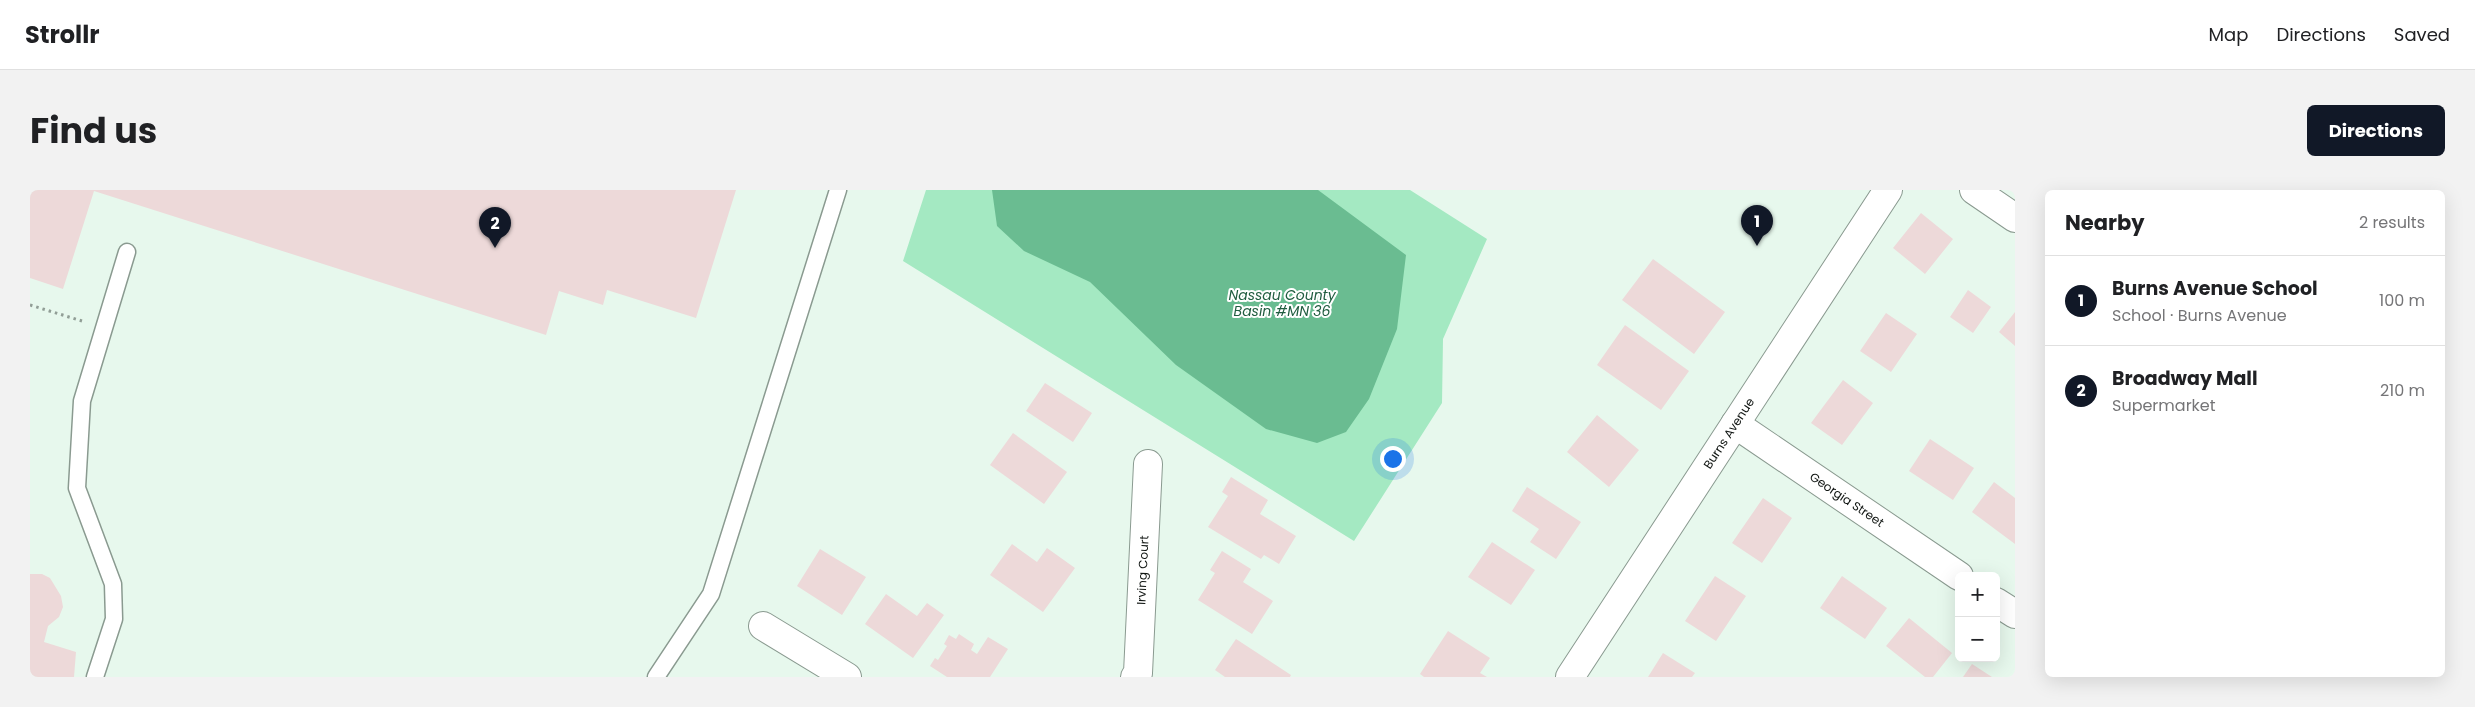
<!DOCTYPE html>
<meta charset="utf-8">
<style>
:root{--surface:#fff;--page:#f2f2f2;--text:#202124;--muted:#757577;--line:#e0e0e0;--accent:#111827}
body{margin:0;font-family:Poppins,sans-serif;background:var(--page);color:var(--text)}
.controls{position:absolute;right:15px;bottom:15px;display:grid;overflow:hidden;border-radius:8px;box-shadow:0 5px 20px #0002}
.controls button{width:45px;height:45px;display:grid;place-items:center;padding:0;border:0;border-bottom:1px solid var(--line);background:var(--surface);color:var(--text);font:25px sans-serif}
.you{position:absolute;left:1362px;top:268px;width:18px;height:18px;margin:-12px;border:4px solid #fff;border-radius:50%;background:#1a73e8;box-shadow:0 0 0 8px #1a73e833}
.badge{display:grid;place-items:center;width:32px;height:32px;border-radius:50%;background:var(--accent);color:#fff;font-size:16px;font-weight:700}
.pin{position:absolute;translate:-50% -41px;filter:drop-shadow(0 1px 2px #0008)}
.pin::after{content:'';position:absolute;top:26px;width:18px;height:15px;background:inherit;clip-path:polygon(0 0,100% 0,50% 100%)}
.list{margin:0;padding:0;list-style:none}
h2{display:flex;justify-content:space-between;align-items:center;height:65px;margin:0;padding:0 20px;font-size:21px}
h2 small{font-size:16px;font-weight:400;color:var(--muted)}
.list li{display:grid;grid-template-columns:32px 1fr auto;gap:15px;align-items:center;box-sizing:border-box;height:90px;padding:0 20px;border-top:1px solid var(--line)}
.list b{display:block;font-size:19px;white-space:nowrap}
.list p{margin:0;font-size:16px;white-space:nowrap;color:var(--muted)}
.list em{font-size:16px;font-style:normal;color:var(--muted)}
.map{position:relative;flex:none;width:1985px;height:487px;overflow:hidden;border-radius:8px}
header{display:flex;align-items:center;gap:30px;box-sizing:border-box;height:70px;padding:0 25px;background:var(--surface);border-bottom:1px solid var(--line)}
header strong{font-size:24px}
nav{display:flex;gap:28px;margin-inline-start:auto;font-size:18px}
.intro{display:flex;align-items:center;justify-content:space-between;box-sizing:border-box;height:120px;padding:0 30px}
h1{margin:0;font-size:35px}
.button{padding:12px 22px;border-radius:8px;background:var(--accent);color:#fff;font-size:18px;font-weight:700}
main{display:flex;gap:30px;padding:0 30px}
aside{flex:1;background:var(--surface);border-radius:8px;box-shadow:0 5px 20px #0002}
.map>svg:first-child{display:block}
.green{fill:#a4e9c2}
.water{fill:#6abc91}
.building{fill:#edd9d9}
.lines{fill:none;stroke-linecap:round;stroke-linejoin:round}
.lane-casing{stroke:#8a9a90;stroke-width:19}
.street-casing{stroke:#8a9a90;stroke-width:30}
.path{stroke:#919e96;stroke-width:3;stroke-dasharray:2.5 4;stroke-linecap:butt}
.lane{stroke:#fff;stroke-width:16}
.street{stroke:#fff;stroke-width:28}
.labels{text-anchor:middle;stroke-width:4;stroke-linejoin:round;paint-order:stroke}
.street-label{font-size:12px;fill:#101512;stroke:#fff}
.water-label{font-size:14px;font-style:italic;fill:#205d40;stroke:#fff}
</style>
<header>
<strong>Strollr</strong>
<nav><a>Map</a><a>Directions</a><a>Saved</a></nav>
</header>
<div class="intro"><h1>Find us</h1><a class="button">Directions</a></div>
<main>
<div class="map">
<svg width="1985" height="487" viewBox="0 0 1985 487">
<rect width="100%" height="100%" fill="#e7f8ed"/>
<path class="green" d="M896,0H1380L1457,49L1413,149L1412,213L1324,351L873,71Z"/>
<path class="water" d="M962,0H1288L1376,65L1367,139L1339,209L1316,242L1287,253L1236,239L1146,175L1060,92L994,61L967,36Z"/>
<path class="building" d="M0,0H706L666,128L577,100L573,115L529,101L516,145L64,1L33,99L0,88Z
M1891,23L1923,49L1895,84L1863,58Z
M1623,69L1695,122L1664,164L1592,110Z
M1938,100L1961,117L1943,143L1920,127Z
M1985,122V156L1969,142Z
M1856,123L1887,144L1861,182L1830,161Z
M1595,135L1659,181L1631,220L1567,175Z
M1813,190L1843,213L1812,255L1781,233Z
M1015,193L1062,223L1043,252L996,221Z
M1567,225L1609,260L1579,297L1537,262Z
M983,243L1037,282L1014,314L960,275Z
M1900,249L1944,278L1923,310L1879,281Z
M1201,287L1238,310L1230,324L1266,346L1249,374L1234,365L1231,369L1178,337L1198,306L1192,302Z
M1964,292L1985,308V354L1942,322Z
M1497,297L1551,332L1526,369L1500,352L1509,339L1482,321Z
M1733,308L1762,328L1732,373L1702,353Z
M1462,352L1505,380L1481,415L1438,387Z
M982,354L1007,372L1017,358L1045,378L1013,422L960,385Z
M790,359L836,387L812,425L767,396Z
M1192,361L1221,379L1213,392L1243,411L1222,444L1168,410L1185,383L1180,380Z
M0,384H12L20,388L31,406L33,417L29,427L18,436L14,452L46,462L44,487H0Z
M1685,386L1716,406L1686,451L1655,431Z
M1812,386L1857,418L1835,449L1790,418Z
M856,404L887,426L897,413L914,425L883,468L835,434Z
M1879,428L1922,463L1903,487H1895L1856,456Z
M1418,441L1460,468L1450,483L1457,487H1394L1390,484Z
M929,444L944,454L941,460L947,464L958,447L978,459L960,487H917L900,476L905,468L908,470L917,456L914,454L919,445L926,449Z
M1206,449L1261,485L1260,487H1195L1185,480Z
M1633,463L1665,483L1662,487H1618Z
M1942,474L1962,487H1933Z"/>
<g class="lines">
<defs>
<path id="lane" d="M65,487L84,429L83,394L47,298L52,211L97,62
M626,487L681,404L808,0"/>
<g id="street">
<path d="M1944,0L1985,28"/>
<path id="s1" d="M1705,234L1929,386"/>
<path d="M1966,412L1985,424"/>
<path d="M733,436L817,487"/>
<path id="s2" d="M1105,487L1108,483L1118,274"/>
<path id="s3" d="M1540,487L1858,0"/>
</g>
</defs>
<use href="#lane" class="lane-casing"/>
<use href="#street" class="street-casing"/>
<path class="path" d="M0,115L52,131"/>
<use href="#lane" class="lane"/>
<use href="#street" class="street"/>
</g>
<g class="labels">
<g class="street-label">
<text dy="4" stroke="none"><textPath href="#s3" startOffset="291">Burns Avenue</textPath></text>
<text dy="4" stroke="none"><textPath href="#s1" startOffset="135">Georgia Street</textPath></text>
<text dy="4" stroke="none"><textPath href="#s2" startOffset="108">Irving Court</textPath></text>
</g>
<g class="water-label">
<text x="1252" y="110">Nassau County<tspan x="1252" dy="16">Basin #MN 36</tspan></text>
</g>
</g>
</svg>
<div class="controls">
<button>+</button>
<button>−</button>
</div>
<div class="you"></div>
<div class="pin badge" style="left:1727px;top:56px">1</div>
<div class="pin badge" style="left:465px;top:58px">2</div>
</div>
<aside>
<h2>Nearby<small>2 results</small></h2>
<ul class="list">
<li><span class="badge">1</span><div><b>Burns Avenue School</b><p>School · Burns Avenue</p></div><em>100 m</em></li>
<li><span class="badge">2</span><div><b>Broadway Mall</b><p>Supermarket</p></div><em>210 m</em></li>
</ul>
</aside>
</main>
